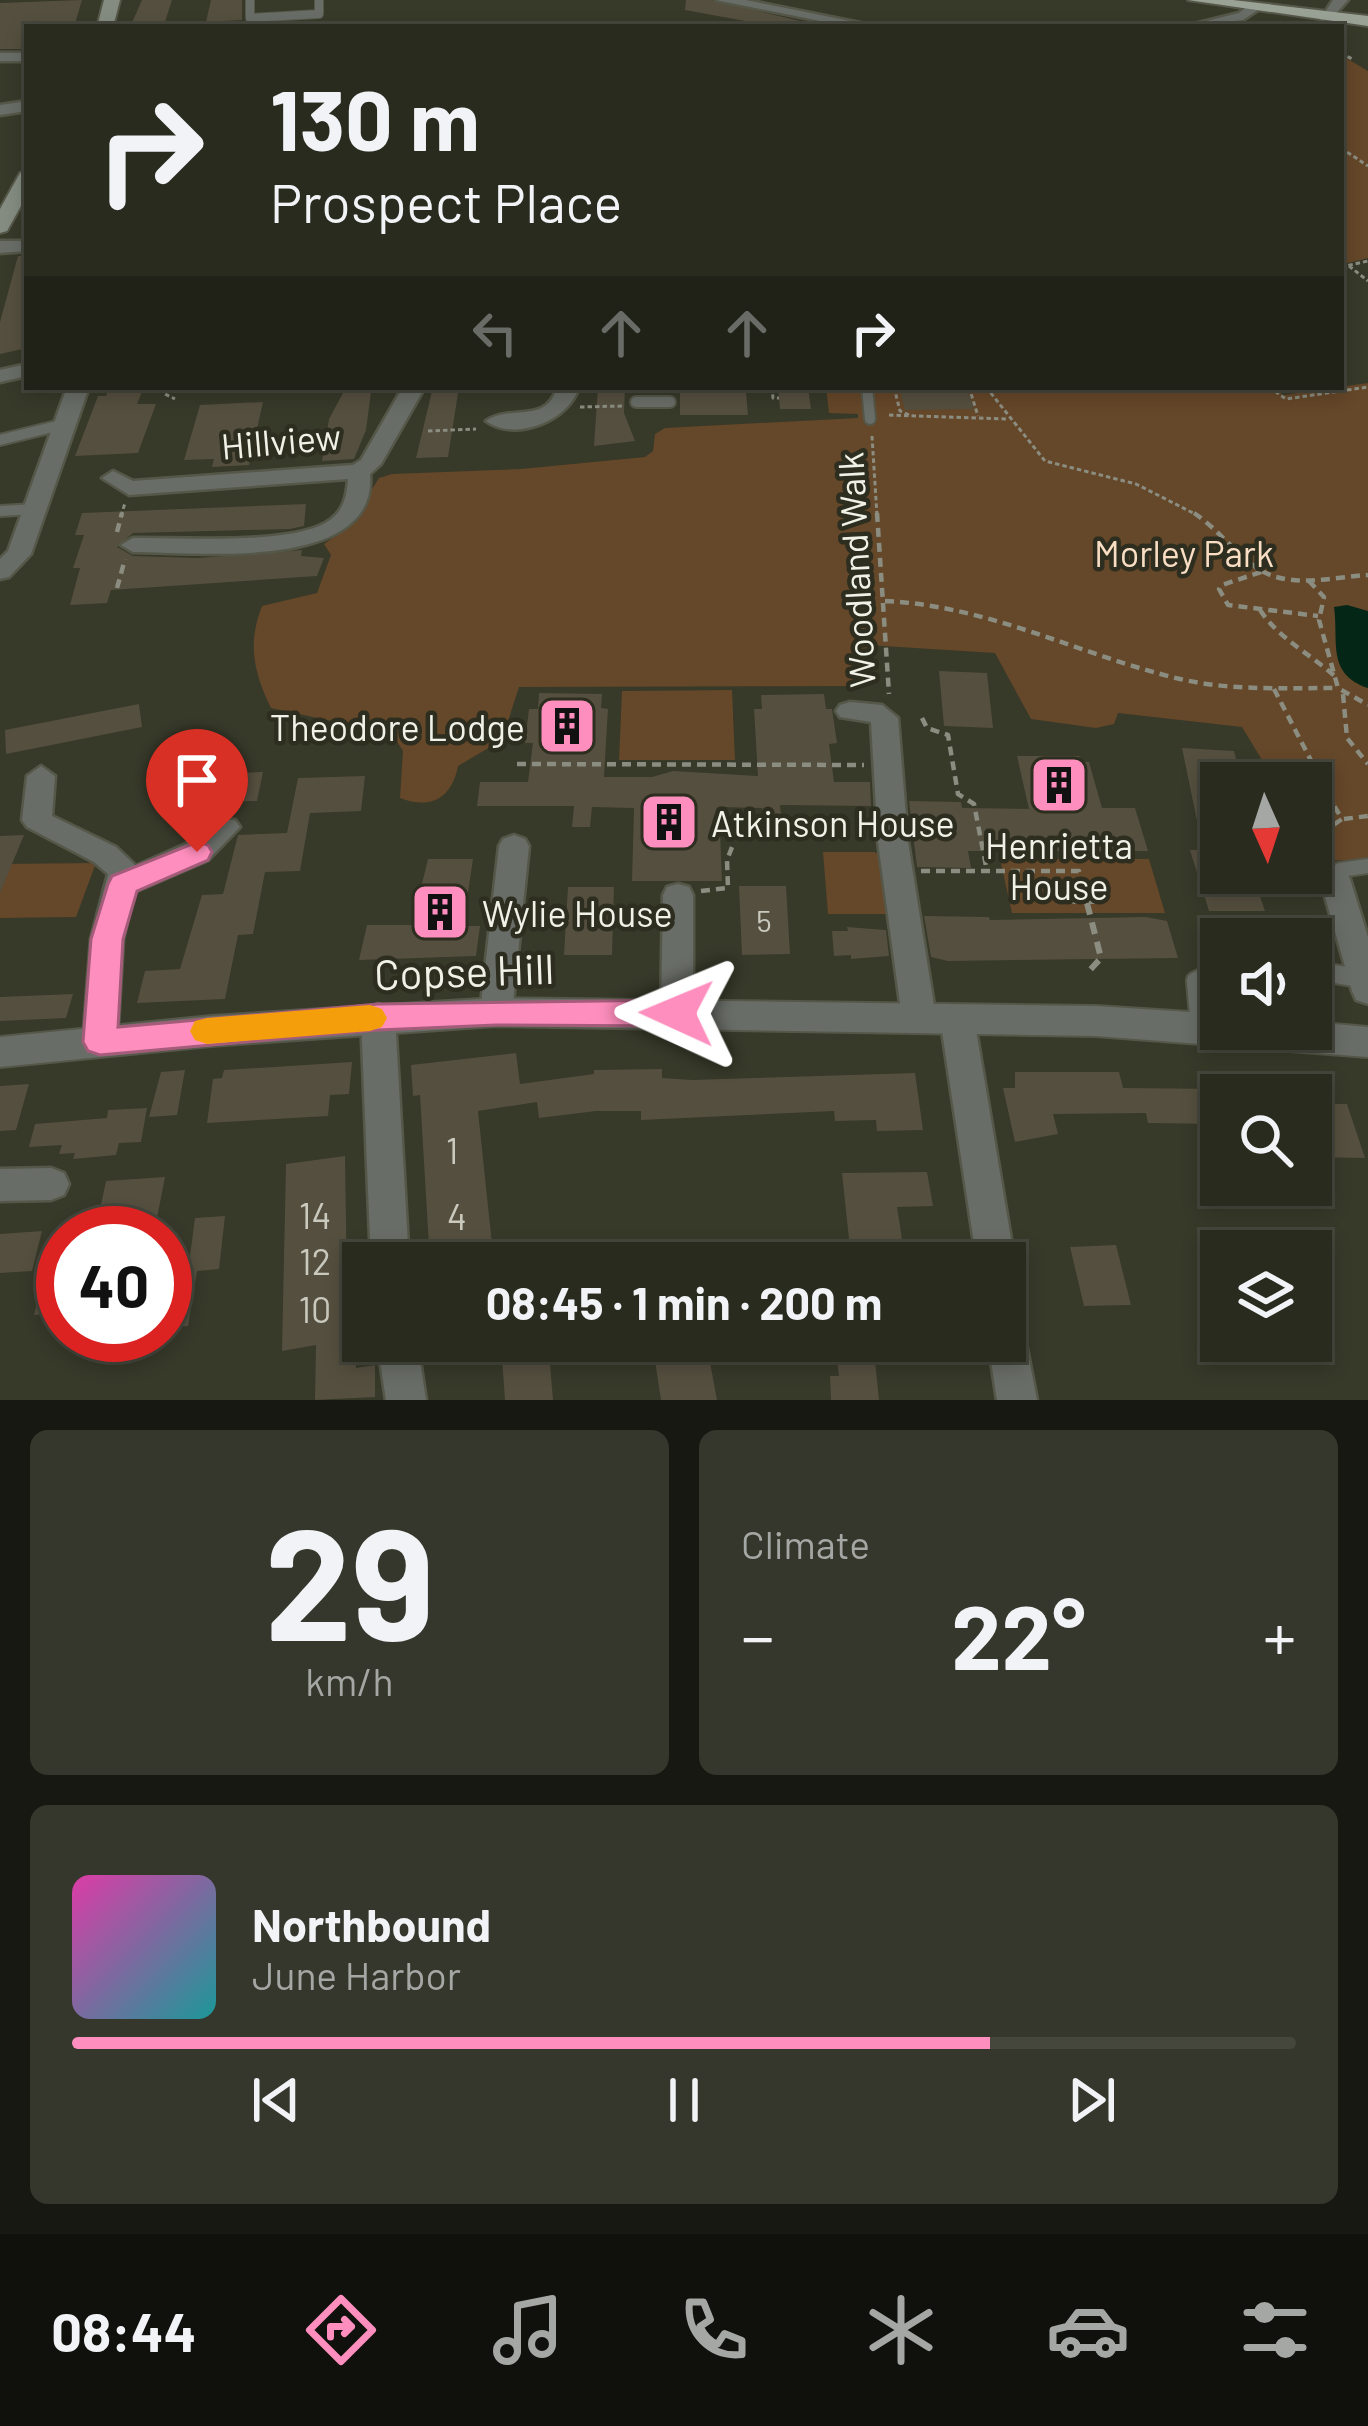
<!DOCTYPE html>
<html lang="en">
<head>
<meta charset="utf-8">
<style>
  :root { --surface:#292b1f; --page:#35372c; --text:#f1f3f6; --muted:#a5a7a4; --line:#45473d; --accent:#fe8ebd }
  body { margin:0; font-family:Barlow,sans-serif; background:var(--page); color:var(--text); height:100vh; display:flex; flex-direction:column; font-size:45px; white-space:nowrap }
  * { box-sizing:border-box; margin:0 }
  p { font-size:39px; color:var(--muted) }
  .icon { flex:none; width:66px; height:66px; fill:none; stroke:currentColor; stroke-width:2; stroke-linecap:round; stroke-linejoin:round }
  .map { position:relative; height:1400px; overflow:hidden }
  .side { display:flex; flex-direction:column; gap:30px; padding:30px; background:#171811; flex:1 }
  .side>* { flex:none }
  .banner { position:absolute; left:24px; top:24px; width:1320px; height:366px; border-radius:0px; box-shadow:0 6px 18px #0003,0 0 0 3px var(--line); background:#292b1f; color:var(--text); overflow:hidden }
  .needle { width:78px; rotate:177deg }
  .buttons { position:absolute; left:1200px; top:762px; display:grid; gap:24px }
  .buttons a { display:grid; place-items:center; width:132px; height:132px; border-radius:0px; background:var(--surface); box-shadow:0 6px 18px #0003,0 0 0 3px var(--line); font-size:60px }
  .speed { position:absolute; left:36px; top:1206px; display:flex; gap:24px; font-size:60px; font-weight:700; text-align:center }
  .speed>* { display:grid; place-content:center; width:156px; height:156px; border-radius:50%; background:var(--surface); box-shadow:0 6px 18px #0003,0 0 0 3px var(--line); line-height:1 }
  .speed .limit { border:18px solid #d22; background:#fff; color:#111 }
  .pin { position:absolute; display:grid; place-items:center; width:102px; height:102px; color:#fff; margin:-123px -51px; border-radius:50% 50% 50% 0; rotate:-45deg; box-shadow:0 0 12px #0007 }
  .pin .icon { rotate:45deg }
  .me { position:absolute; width:132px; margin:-66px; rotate:271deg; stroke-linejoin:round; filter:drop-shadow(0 0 9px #0008) }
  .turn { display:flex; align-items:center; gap:42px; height:252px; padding:0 48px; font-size:54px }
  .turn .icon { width:156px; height:156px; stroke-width:2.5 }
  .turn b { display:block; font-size:84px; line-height:102px }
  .lanes { display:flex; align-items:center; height:114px; padding:0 48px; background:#0003; justify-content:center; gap:60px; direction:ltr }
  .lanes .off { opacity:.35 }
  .big { font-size:90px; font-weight:700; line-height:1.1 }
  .side .tile { flex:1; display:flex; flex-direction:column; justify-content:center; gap:18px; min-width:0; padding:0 42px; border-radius:18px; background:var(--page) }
  .side .dial { align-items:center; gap:0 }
  .dial b { font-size:156px; line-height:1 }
  .song { display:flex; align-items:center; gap:36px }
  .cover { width:144px; height:144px; border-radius:18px; background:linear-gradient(135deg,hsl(320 70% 55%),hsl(180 70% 35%)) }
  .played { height:12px; border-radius:6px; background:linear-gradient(90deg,var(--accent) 75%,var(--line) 75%) }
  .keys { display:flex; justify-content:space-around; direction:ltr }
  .heat { display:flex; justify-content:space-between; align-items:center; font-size:66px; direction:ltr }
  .side .tiles { flex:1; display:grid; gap:30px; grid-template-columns:1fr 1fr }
  .tile:last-child { grid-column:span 2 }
  .trip { position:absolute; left:342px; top:1242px; width:684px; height:120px; border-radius:0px; background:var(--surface); box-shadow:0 6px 18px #0003,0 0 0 3px var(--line); font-weight:700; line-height:120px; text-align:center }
  .tabs { display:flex; height:192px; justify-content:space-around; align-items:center; background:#10110c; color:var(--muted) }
  .tabs .icon { width:84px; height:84px }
  .tabs .on { color:var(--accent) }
  .tabs b { font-size:54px; color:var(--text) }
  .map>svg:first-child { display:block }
</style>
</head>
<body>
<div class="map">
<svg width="1368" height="1400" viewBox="0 0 1368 1400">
  <rect width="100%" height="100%" fill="#373929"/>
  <!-- green -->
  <path fill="#654729" d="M1341 55 1368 71V258L1348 263 1341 257Z
    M1368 383V859L1324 861 1311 840V783H1276L1242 727 1118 713 1114 724 1096 728 1031 719 995 653 867 645 868 686 519 687 502 740 458 766C452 798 431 810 400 798L403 751 392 734 271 708C254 673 247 644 262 606L317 593 331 555 324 544 348 527 379 478 392 474 521 469 645 457 653 451 655 434 665 428 858 418V414L829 413 826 387H1274L1283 395Z
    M732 690 735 760H619L622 691Z
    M823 852H874L884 857 893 914H828Z
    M1000 859H1149L1165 913H1012Z
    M96 863 76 917 0 918V864Z"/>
  <!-- water -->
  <path fill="#032616" d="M1347 605 1368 611V688C1326 674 1339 641 1334 607Z"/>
  <!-- building -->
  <path fill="#554f3f" d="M82 0 74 27H27V49H0V3Z
    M142 0H172L164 25 130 27Z
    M211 0H242V20L206 22Z
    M686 0H712L817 25 777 27 685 10Z
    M18 256H27V348L0 354V322Z
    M110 387H144L137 404H156L138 453 75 456 98 396H106Z
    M433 387H459L448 457 416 458Z
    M598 387H625L624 413 635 441 594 446Z
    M680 387 746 392 748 415H680Z
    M778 387H808L811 409H780Z
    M899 387H967L974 409 905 410Z
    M371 392 366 430 354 459 322 461 329 419 343 393Z
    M263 402 249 465 212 467 214 459 184 460 200 405Z
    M306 504 304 526 290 529 133 533 117 547 133 556 198 558 302 550 301 556 324 558 317 576 111 590 107 603 70 605 80 568H73L84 535H75L82 513Z
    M939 671 987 673 993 728 944 726Z
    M539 693 602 694 601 708 608 709 604 777H652L673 771 758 776 754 709H762L761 695 824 694 826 709H832L837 743 829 744 834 782H870L871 806 780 805 782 827H764L762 808 719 807 722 881H632L634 808 592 807 590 827H572L574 806H477L480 782H528L533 743H525L529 709H538Z
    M139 704 142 727 6 754 5 730Z
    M1182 748 1234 751 1242 783H1221V873H1252L1265 911H1209L1190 850H1203Z
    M1017 756H1079L1081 762H1089L1102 808H1135L1148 851H1088L1089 856H1061L1060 851H968L971 868 917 867 909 801 961 802 962 808 1029 809Z
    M263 772 257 801 180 803 187 775Z
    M365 776 361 811 310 813 300 871 265 872 253 934 238 935 225 999 137 1003 145 971 180 969 202 895 223 894 238 835 287 833 298 778Z
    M24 835 0 893V836Z
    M428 859H473L463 926H480L476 956 359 960 367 925H412Z
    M739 886H786L790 954 742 955Z
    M568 887H614L612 955H564Z
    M924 916 989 917 990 920 1146 917 1167 921 1178 958 948 961 931 957Z
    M847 927 886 930 889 956 851 959V955L834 956 832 931H848Z
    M73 994 66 1018 0 1021V997Z
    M516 1053 520 1084 594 1074V1070L662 1069V1078L693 1080 915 1073 923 1130 877 1131 876 1120 835 1121 834 1111 641 1120V1111H596L539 1118 537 1102 478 1111 494 1263H430L420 1095 413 1096 411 1065Z
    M352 1062 349 1094 330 1095 328 1116 207 1123 213 1079 222 1078 224 1070Z
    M185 1070 177 1115 149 1117 161 1072Z
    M1015 1072H1119L1123 1088 1221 1089V1124L1148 1123 1146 1113 1053 1114 1058 1134 1015 1142 1003 1088H1015Z
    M29 1084 16 1130 0 1131V1086Z
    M1319 1104H1347L1365 1158 1311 1157V1109H1320Z
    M147 1108 141 1142 119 1143 116 1155 73 1159 75 1153 59 1154 62 1145 29 1147 35 1124 107 1118 108 1110Z
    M345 1156 348 1356 356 1355V1368L375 1365V1397L315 1400 316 1345 282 1351 286 1164Z
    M927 1172 933 1206 897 1207 902 1239H849L842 1173Z
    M165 1177 155 1228 109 1231 115 1204 101 1205 106 1181Z
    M225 1216 219 1269 197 1271 188 1326 165 1327V1272L188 1271 195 1218Z
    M42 1231 32 1271 0 1273V1234Z
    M1116 1245 1131 1305 1084 1306 1070 1247Z
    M63 1268V1313L34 1315 45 1270Z
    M652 1341H706L717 1400H661Z
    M835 1341H873L879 1400H831L830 1376H839Z
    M549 1352 553 1400H505L502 1358Z"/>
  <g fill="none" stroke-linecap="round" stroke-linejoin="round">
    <!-- service-far3 casing -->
    <g stroke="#555748" stroke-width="10">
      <path id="service-far3" d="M250 0V18L319 14V0"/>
    </g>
    <!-- service-far2 casing -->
    <g stroke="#555748" stroke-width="14">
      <path id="service-far2" d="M867 387 870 419
        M636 402H670
        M0 440 65 424
        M0 511 35 509"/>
    </g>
    <!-- service-far1 casing -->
    <g stroke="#555748" stroke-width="18">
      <path id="service-far1" d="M1307 873 1335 879 1340 870 1368 866"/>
    </g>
    <!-- service casing -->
    <g stroke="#555748" stroke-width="22">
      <path id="service" d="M1311 970 1364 979
        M1200 1027 1196 981 1221 969"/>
    </g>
    <!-- minor casing -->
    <g stroke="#555748" stroke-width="5">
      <path id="minor" d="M716 0H746L880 27H850Z
        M1333 0H1348L1330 20H1320Z
        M1249 5 1261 8 1243 20 1182 27 1239 13Z
        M0 53H27V61H0Z
        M27 101V111L0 115V105Z
        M0 241H27V251L0 253Z
        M27 364V376L0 382V370Z
        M67 387H89L31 554 9 577 0 579V559L8 551Z
        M403 387H425L381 464 370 474C378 573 196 552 133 552L121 545 133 538C178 537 295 546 330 520 344 510 347 495 348 479L129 495 102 478 113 471 133 481 353 465 361 460Z
        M557 387H579C569 421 515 442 486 421 510 404 547 425 557 387Z
        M850 702 882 705 898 718 908 842 936 1018 931 1027 919 1031 907 1027 902 1018 878 842 871 722 840 717 836 711 840 705Z
        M41 766 55 776 52 816 116 847 136 866 186 844 215 820H235L240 827 208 860 134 892 123 939 117 1042 112 1051 100 1055 88 1051 83 1042 91 939 108 874 94 862 27 827 22 820 27 776Z
        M514 835 525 839 529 846 512 1012 508 1021 496 1025 484 1021 480 1012 499 846 503 839Z
        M1335 868 1346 871 1350 879 1368 937V1004L1356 1000 1352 991 1320 879 1324 871Z
        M678 884 689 887 693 895V1013L689 1022 677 1026 665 1022 661 1013 663 895 667 887Z
        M378 1004 390 1008 395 1017 409 1263H371L361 1017 366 1008Z
        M957 1005 969 1009 974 1018 1015 1263 1005 1277V1263H977L940 1018 945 1009Z
        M51 1168 64 1173 69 1184 64 1195 51 1200 0 1201V1169Z
        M1005 1303 1019 1308 1037 1400H997L988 1341H1005Z
        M377 1341H417L426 1400H386Z"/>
    </g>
    <!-- tertiary casing -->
    <g stroke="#555748" stroke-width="4">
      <path id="tertiary" d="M496 998 1096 1006 1221 1014V1029H1311V1022L1368 1027V1057L1096 1036 496 1026 211 1046 0 1067V1037L211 1016Z"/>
    </g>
    <!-- secondary casing -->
    <g stroke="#555748" stroke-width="4">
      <path id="secondary" d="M104 0H120L113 27H97Z
        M27 171V195L7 231 0 233V209L20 173Z"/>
    </g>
    <!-- primary casing -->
    <g stroke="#555748" stroke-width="4">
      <path id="primary" d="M1188 0H1233L1368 16V26Z"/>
    </g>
    <!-- path-far2 -->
    <path stroke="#8b8d80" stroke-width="3" stroke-dasharray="4.5 3" stroke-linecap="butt" d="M1341 53 1354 60
      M1341 148 1368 166
      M1349 266 1368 281
      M1341 267 1368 261
      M167 387 165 394 175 399
      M720 387H746
      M772 387 773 398H779
      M894 387 900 411 909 415
      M969 387 978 416
      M986 387 1045 461 1136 484 1199 516
      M1269 387 1286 399 1368 387
      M580 407 623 406
      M889 415 1009 419
      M428 431 476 429
      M872 436 877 516
      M121 516 125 503"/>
    <!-- path-far1 -->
    <path stroke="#8b8d80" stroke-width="4.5" stroke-dasharray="9 6" stroke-linecap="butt" d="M877 513 889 694
      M1194 513C1216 528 1232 549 1253 565 1285 591 1331 577 1368 575
      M117 532 122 513
      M1261 572 1222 585 1219 589 1228 605 1318 616
      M1309 581 1324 597 1319 620 1338 688 1368 705
      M117 588 125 559
      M885 601C991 606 1079 655 1180 679 1232 691 1286 688 1338 688
      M1260 610C1280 640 1311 654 1338 679
      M1274 689 1333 803 1319 824 1330 856
      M1343 694 1347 738 1368 764
      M922 718 927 728 948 735 958 794 974 804 987 871
      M517 764 864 765
      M1344 819 1368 816
      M1322 833 1342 819 1333 804
      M921 871H1079L1082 884
      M701 891 728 888 727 860 734 842
      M1074 899 1070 884H1095L1099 899"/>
    <!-- path -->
    <path stroke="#8b8d80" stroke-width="6" stroke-dasharray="12 8" stroke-linecap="butt" d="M1073 896 1074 901H1099L1098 896
      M1087 903 1101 958 1090 970"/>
    <!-- service-far3 -->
    <use href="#service-far3" stroke="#696d67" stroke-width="8"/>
    <!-- service-far2 -->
    <use href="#service-far2" stroke="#696d67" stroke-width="10"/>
    <!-- service-far1 -->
    <use href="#service-far1" stroke="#696d67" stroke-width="14"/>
    <!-- service -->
    <use href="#service" stroke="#696d67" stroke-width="18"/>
    <!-- minor -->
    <use href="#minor" fill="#696d67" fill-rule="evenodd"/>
    <!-- tertiary -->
    <use href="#tertiary" fill="#696d67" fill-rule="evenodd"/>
    <!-- secondary -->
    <use href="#secondary" fill="#848b81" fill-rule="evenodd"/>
    <!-- primary -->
    <use href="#primary" fill="#99a295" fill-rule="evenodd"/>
  </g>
  <!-- route -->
  <path fill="#fe8ebd" stroke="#a55c7b" stroke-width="3" d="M197 842 208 845 212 852 208 860 137 891 123 939 118 1027 378 1004 677 1000 689 1004 694 1013 689 1022 677 1026 496 1025 378 1030 100 1055 88 1051 83 1042 91 939 108 884 112 876Z"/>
  <!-- slow -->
  <path fill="#f59e0b" d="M370 1005 382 1009 387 1018 382 1027 370 1031 207 1044 195 1040 190 1031 195 1021 207 1018Z"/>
  <!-- icons -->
  <defs>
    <g id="building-square" transform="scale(3)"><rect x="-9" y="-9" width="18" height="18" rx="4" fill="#fe8ebd" stroke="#2d2e1f"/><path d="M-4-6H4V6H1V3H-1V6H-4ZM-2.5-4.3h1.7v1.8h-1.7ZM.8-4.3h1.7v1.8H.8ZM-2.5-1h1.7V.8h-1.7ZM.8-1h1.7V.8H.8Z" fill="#111"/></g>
  </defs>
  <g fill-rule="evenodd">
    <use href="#building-square" x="567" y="726"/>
    <use href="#building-square" x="1059" y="785"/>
    <use href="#building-square" x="669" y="822"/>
    <use href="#building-square" x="440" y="912"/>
  </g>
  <g text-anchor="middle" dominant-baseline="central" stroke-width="9" stroke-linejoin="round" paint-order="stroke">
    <!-- number labels -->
    <g font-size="30" fill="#c9c9be">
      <text x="764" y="920">5</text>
    </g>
    <!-- street labels -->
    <g font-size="36" fill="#f0f2e8" stroke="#2d2e1f">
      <text transform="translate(281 440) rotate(-5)">Hillview</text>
      <text transform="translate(855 570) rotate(-93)">Woodland Walk</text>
    </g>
    <!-- park labels -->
    <g font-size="36" fill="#f9dec4" stroke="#2d2e1f">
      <text x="1184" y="552">Morley Park</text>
    </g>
    <!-- poi labels -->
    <g font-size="36" fill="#f0f2e8" stroke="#2d2e1f" text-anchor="start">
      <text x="525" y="726" text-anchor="end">Theodore Lodge</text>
      <text x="711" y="822">Atkinson House</text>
      <text x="1059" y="844" text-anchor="middle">Henrietta<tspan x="1059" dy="41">House</tspan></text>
      <text x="482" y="912">Wylie House</text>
    </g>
    <!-- near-number labels -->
    <g font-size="36" fill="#c9c9be">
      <text x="452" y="1149">1</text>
      <text x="315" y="1214">14</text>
      <text x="457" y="1215">4</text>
      <text x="315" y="1260">12</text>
      <text x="315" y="1308">10</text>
    </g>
    <!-- near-street labels -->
    <g font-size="42" fill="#f0f2e8" stroke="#2d2e1f">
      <text transform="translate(464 970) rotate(-2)">Copse Hill</text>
    </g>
  </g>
</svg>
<div class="buttons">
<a><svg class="needle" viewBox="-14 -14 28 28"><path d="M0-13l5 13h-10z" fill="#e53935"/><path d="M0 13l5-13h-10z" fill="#a5a7a4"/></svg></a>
<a><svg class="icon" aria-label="sound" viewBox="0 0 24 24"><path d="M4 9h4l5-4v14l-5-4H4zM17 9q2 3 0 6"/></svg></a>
<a><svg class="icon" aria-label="search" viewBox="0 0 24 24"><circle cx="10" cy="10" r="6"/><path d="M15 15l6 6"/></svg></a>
<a><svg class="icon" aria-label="layers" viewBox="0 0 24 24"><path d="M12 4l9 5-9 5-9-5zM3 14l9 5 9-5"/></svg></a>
</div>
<div class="speed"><div class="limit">40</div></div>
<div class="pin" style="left:197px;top:852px;background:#d93025"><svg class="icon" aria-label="arrive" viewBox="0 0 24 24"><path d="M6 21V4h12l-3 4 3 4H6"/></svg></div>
<svg class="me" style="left:677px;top:1013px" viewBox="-20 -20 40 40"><path d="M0-17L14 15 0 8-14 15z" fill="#fe8ebd" stroke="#fff" stroke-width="4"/></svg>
<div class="trip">08:45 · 1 min · 200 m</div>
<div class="banner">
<div class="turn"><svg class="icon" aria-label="right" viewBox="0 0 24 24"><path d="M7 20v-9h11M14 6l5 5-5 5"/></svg><div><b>130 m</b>Prospect Place</div></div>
<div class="lanes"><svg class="icon off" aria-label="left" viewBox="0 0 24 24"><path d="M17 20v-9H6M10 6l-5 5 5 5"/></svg><svg class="icon off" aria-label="ahead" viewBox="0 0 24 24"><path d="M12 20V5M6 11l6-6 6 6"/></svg><svg class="icon off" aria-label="ahead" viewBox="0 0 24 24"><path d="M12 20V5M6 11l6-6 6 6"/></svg><svg class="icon" aria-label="right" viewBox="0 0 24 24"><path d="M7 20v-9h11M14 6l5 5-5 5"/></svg></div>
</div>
</div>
<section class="side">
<div class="tiles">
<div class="tile dial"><b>29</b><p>km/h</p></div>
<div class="tile"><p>Climate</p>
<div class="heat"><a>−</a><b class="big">22°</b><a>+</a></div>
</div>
<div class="tile">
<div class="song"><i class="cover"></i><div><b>Northbound</b><p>June Harbor</p></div></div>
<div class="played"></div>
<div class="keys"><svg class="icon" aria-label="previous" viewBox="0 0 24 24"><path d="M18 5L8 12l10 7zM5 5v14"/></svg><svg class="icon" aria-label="pause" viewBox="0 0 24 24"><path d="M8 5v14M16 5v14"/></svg><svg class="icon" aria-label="next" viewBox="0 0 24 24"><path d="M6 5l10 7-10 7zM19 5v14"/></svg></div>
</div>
</div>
</section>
<nav class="tabs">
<b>08:44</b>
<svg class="icon on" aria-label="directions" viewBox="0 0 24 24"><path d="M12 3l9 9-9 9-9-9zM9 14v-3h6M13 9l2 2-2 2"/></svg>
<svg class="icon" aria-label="music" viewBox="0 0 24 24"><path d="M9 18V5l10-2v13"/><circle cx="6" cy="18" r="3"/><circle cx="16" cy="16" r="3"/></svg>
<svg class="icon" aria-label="phone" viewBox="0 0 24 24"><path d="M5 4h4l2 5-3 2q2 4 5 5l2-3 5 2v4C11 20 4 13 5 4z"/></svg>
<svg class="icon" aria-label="climate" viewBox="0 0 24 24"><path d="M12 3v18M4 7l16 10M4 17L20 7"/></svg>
<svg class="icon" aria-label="car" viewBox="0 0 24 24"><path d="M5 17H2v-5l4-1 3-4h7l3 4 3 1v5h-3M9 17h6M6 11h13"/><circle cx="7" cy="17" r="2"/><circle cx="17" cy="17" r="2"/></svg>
<svg class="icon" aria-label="filters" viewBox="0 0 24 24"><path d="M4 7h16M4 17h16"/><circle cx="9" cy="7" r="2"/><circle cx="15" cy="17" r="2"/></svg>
</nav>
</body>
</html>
